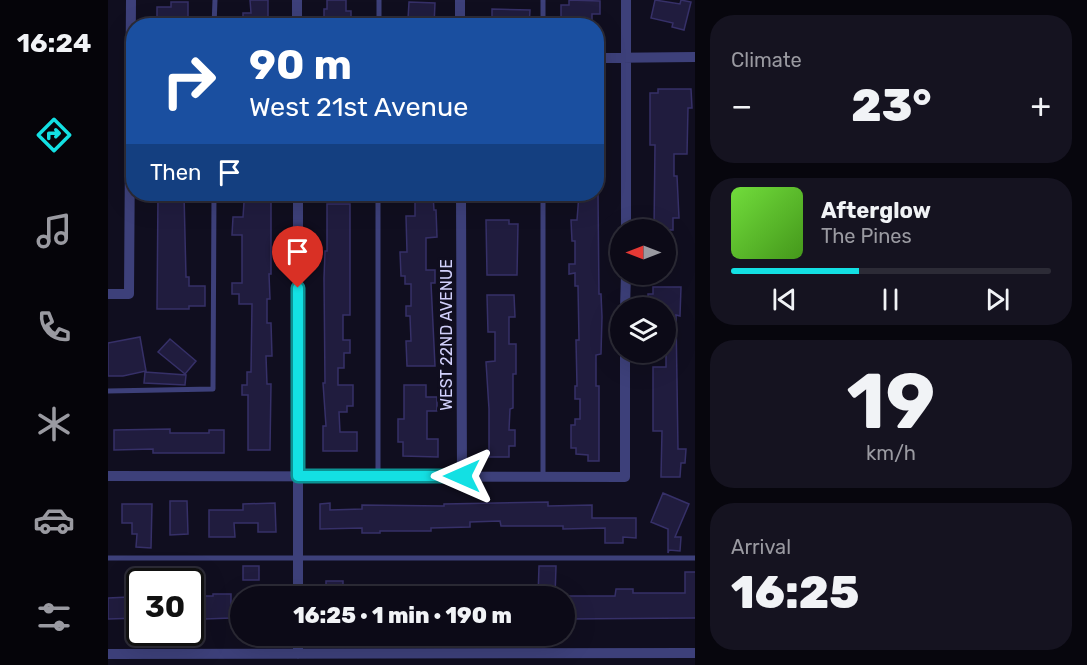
<!DOCTYPE html>
<html lang="en">
<head>
<meta charset="utf-8">
<style>
  :root { --surface:#0c0a17; --page:#151320; --text:#f1f3f6; --muted:#9a9aa1; --line:#2c2b36; --accent:#13e0e3 }
  body { margin:0; font-family:Rubik,sans-serif; background:var(--page); color:var(--text); height:100vh; display:flex; flex-direction:column; font-size:22px; white-space:nowrap }
  * { box-sizing:border-box; margin:0 }
  p { font-size:20px; color:var(--muted) }
  .icon { flex:none; width:33px; height:33px; fill:none; stroke:currentColor; stroke-width:2; stroke-linecap:round; stroke-linejoin:round }
  .map { position:relative; flex:1; overflow:hidden }
  .panel { display:flex; flex-direction:column; gap:15px; padding:15px; background:#07060d; width:392px }
  .panel>* { flex:none }
  .hud { position:absolute; left:18px; top:18px; width:478px; height:183px; border-radius:24px; box-shadow:0 6px 24px #0002,0 0 0 2px var(--line); background:#1a4fa0; color:#fff; overflow:hidden }
  .needle { width:39px; rotate:270deg }
  .controls { position:absolute; left:502px; top:219px; display:grid; gap:12px }
  .controls a { display:grid; place-items:center; width:66px; height:66px; border-radius:50%; background:var(--surface); box-shadow:0 6px 24px #0002,0 0 0 2px var(--line); font-size:30px }
  .speed { position:absolute; left:18px; top:568px; display:flex; gap:12px; font-size:30px; font-weight:700; text-align:center }
  .speed>* { display:grid; place-content:center; width:78px; height:78px; border-radius:50%; background:var(--surface); box-shadow:0 6px 24px #0002,0 0 0 2px var(--line); line-height:1 }
  .speed .limit { border:3px solid #111; border-radius:9px; background:#fff; color:#111 }
  .pin { position:absolute; display:grid; place-items:center; width:51px; height:51px; color:#fff; margin:-62px -26px; border-radius:50% 50% 50% 0; rotate:-45deg; box-shadow:0 0 6px #0007 }
  .pin .icon { rotate:45deg }
  .me { position:absolute; width:66px; margin:-33px; rotate:270deg; stroke-linejoin:round; filter:drop-shadow(0 0 4px #0008) }
  .turn { display:flex; align-items:center; gap:21px; height:126px; padding:0 24px; font-size:27px }
  .turn .icon { width:78px; height:78px; stroke-width:2.5 }
  .turn b { display:block; font-size:42px; line-height:51px }
  .then { display:flex; align-items:center; height:57px; padding:0 24px; background:#0003; gap:12px; font-size:22px }
  .big { font-size:45px; font-weight:800; line-height:1.1 }
  .panel .widget { flex:1; display:flex; flex-direction:column; justify-content:center; gap:9px; min-width:0; padding:0 21px; border-radius:24px; background:var(--page) }
  .panel .dial { align-items:center; gap:0 }
  .dial b { font-size:78px; line-height:1 }
  .song { display:flex; align-items:center; gap:18px }
  .cover { width:72px; height:72px; border-radius:9px; background:linear-gradient(135deg,hsl(100 70% 55%),hsl(100 70% 35%)) }
  .played { height:6px; border-radius:3px; background:linear-gradient(90deg,var(--accent) 40%,var(--line) 40%) }
  .keys { display:flex; justify-content:space-around; direction:ltr }
  .heat { display:flex; justify-content:space-between; align-items:center; font-size:33px; direction:ltr }
  .trip { position:absolute; left:122px; top:586px; width:345px; height:60px; border-radius:30px; background:var(--surface); box-shadow:0 6px 24px #0002,0 0 0 2px var(--line); font-weight:800; line-height:60px; text-align:center }
  main { display:flex; flex:1; min-height:0 }
  .menu { display:flex; flex-direction:column; width:108px; justify-content:space-around; align-items:center; background:#050409; color:var(--muted) }
  .menu .icon { width:42px; height:42px }
  .menu .current { color:var(--accent) }
  .menu b { font-size:27px; color:var(--text) }
  .map>svg:first-child { display:block }
</style>
</head>
<body>
<main>
<nav class="menu">
<b>16:24</b>
<svg class="icon current" aria-label="directions" viewBox="0 0 24 24"><path d="M12 3l9 9-9 9-9-9zM9 14v-3h6M13 9l2 2-2 2"/></svg>
<svg class="icon" aria-label="music" viewBox="0 0 24 24"><path d="M9 18V5l10-2v13"/><circle cx="6" cy="18" r="3"/><circle cx="16" cy="16" r="3"/></svg>
<svg class="icon" aria-label="phone" viewBox="0 0 24 24"><path d="M5 4h4l2 5-3 2q2 4 5 5l2-3 5 2v4C11 20 4 13 5 4z"/></svg>
<svg class="icon" aria-label="climate" viewBox="0 0 24 24"><path d="M12 3v18M4 7l16 10M4 17L20 7"/></svg>
<svg class="icon" aria-label="car" viewBox="0 0 24 24"><path d="M5 17H2v-5l4-1 3-4h7l3 4 3 1v5h-3M9 17h6M6 11h13"/><circle cx="7" cy="17" r="2"/><circle cx="17" cy="17" r="2"/></svg>
<svg class="icon" aria-label="filters" viewBox="0 0 24 24"><path d="M4 7h16M4 17h16"/><circle cx="9" cy="7" r="2"/><circle cx="15" cy="17" r="2"/></svg>
</nav>
<div class="map">
<svg width="588" height="665" viewBox="0 0 588 665">
  <rect width="100%" height="100%" fill="#100e1f"/>
  <!-- building -->
  <path fill="#201c3e" stroke="#363068" stroke-width="1.5" d="M142 0H160V26H140V23H135V13H143Z
    M219 0H238V11H243V26H216V9H219Z
    M461 0 492 1V14H484V26H453V5H461Z
    M547 0 572 4 573 0 583 2 576 30 564 27 565 23 543 18Z
    M63 2H80V26L49 25V7H63Z
    M301 2 327 3 326 26H304V19H300Z
    M384 9 422 10 421 26H384Z
    M550 89H583L584 108H580L579 154H566V176H569L571 218H565V230H546L547 145H542V93H550Z
    M50 194H76L78 277H81V286H97V306H81V309H49Z
    M142 194H163V274H161L162 299H159V323H163L164 356H158L159 384H163L162 450H140V395H134V385H139V372H143L144 304H131V294H124V283H134V235H124L125 217H135L136 202H142Z
    M307 194H325L326 210H328L329 237 318 238V270H327V283H323L327 366H299L298 341H303L302 316H298V306H303V284H297V276H293L292 252H299L298 216H307Z
    M471 194H490L491 294H493L494 317 493 354 488 355V386H491V461H480V455L468 454V448H463V425H467V419H472V399H467V386H469L468 340H471L470 286H467V273L461 274V264H467V241H464L463 220H469Z
    M219 204H242V315H235V340H242V353H236V368H230V385H245V406H239V412H231L232 432H249V451H215V426H218L215 383H217L216 278 217 251H219Z
    M378 220H401V224H410L409 275H379Z
    M545 287H573L572 316 568 315 570 449H578L577 463H573L572 477H553L554 431H545V367H558V308H548V303H540V294H545Z
    M379 295H406L407 317H401V344H408V374H405V408L402 409 401 430H407V446H401V457H381V409L378 362 387 361V332H380Z
    M32 337 38 371 15 376H0V343Z
    M62 339 88 361 77 374 50 352Z
    M37 372 78 375 77 385 36 383Z
    M296 385H318V397H329V411H319V439H330V457L295 456V442H290V419H296Z
    M62 429V433H101V430H116V453H45V449L6 450V430Z
    M555 493 581 504 567 537H573L572 551 561 550 560 553V529L543 522Z
    M62 501H79L80 534 62 535Z
    M440 502V506L484 505V518H528V538L515 537V543H497V528L455 529V526H393L392 521 362 522V527L323 528V531H272V533H254V528L212 529V504L222 503V510L254 509V505L336 506V504Z
    M167 503 168 532H150V523H126L127 537H101V510H135V504Z
    M14 504H44L43 548 28 547 29 534H24V523H14Z
    M135 566H151V580H135Z
    M431 566H448L447 597H430Z
    M577 572H588V618L460 619V596H507L508 589H525V593H577Z
    M218 581H235V597H218Z
    M31 592 32 618 0 619V598L21 597V593Z
    M105 594H123V618L97 619V615H82V596H105Z"/>
  <g fill="none" stroke-linecap="round" stroke-linejoin="round">
    <!-- lane -->
    <path stroke="#3d407a" stroke-width="5" d="M271 0V26
      M435 0V26
      M106 26 107 0
      M435 194V476
      M0 391 105 389 106 194
      M270 476V194
      M0 558H588"/>
    <!-- street -->
    <path stroke="#3d407a" stroke-width="10" d="M189 0V26
      M352 0V26
      M489 58 588 57
      M190 194V597
      M353 194 354 476
      M518 230V0
      M0 294H21L23 0
      M517 308 518 274
      M0 476 517 477V352
      M190 636V654
      M0 654 588 653"/>
  </g>
  <g fill="none" stroke-linecap="round" stroke-linejoin="round">
    <!-- route casing -->
    <g stroke="#0c9294" stroke-width="15">
      <path id="route" d="M190 288V476H354"/>
    </g>
    <!-- route -->
    <use href="#route" stroke="#13e0e3" stroke-width="10"/>
  </g>
  <g text-anchor="middle" dominant-baseline="central" stroke-width="6" stroke-linejoin="round" paint-order="stroke">
    <!-- street labels -->
    <g font-size="16" fill="#d1d0fb" stroke="#100e1f">
      <text transform="translate(338 335) rotate(-90)">WEST 22ND AVENUE</text>
    </g>
  </g>
</svg>
<div class="controls">
<a><svg class="needle" viewBox="-14 -14 28 28"><path d="M0-13l5 13h-10z" fill="#e53935"/><path d="M0 13l5-13h-10z" fill="#9a9aa1"/></svg></a>
<a><svg class="icon" aria-label="layers" viewBox="0 0 24 24"><path d="M12 4l9 5-9 5-9-5zM3 14l9 5 9-5"/></svg></a>
</div>
<div class="speed"><div class="limit">30</div></div>
<div class="pin" style="left:190px;top:288px;background:#d93025"><svg class="icon" aria-label="arrive" viewBox="0 0 24 24"><path d="M6 21V4h12l-3 4 3 4H6"/></svg></div>
<svg class="me" style="left:354px;top:476px" viewBox="-20 -20 40 40"><path d="M0-17L14 15 0 8-14 15z" fill="#13e0e3" stroke="#fff" stroke-width="4"/></svg>
<div class="trip">16:25 · 1 min · 190 m</div>
<div class="hud">
<div class="turn"><svg class="icon" aria-label="right" viewBox="0 0 24 24"><path d="M7 20v-9h11M14 6l5 5-5 5"/></svg><div><b>90 m</b>West 21st Avenue</div></div>
<div class="then">Then<svg class="icon" aria-label="arrive" viewBox="0 0 24 24"><path d="M6 21V4h12l-3 4 3 4H6"/></svg></div>
</div>
</div>
<section class="panel">
<div class="widget"><p>Climate</p>
<div class="heat"><a>−</a><b class="big">23°</b><a>+</a></div>
</div>
<div class="widget">
<div class="song"><i class="cover"></i><div><b>Afterglow</b><p>The Pines</p></div></div>
<div class="played"></div>
<div class="keys"><svg class="icon" aria-label="previous" viewBox="0 0 24 24"><path d="M18 5L8 12l10 7zM5 5v14"/></svg><svg class="icon" aria-label="pause" viewBox="0 0 24 24"><path d="M8 5v14M16 5v14"/></svg><svg class="icon" aria-label="next" viewBox="0 0 24 24"><path d="M6 5l10 7-10 7zM19 5v14"/></svg></div>
</div>
<div class="widget dial"><b>19</b><p>km/h</p></div>
<div class="widget"><p>Arrival</p><b class="big">16:25</b></div>
</section>
</main>
</body>
</html>
